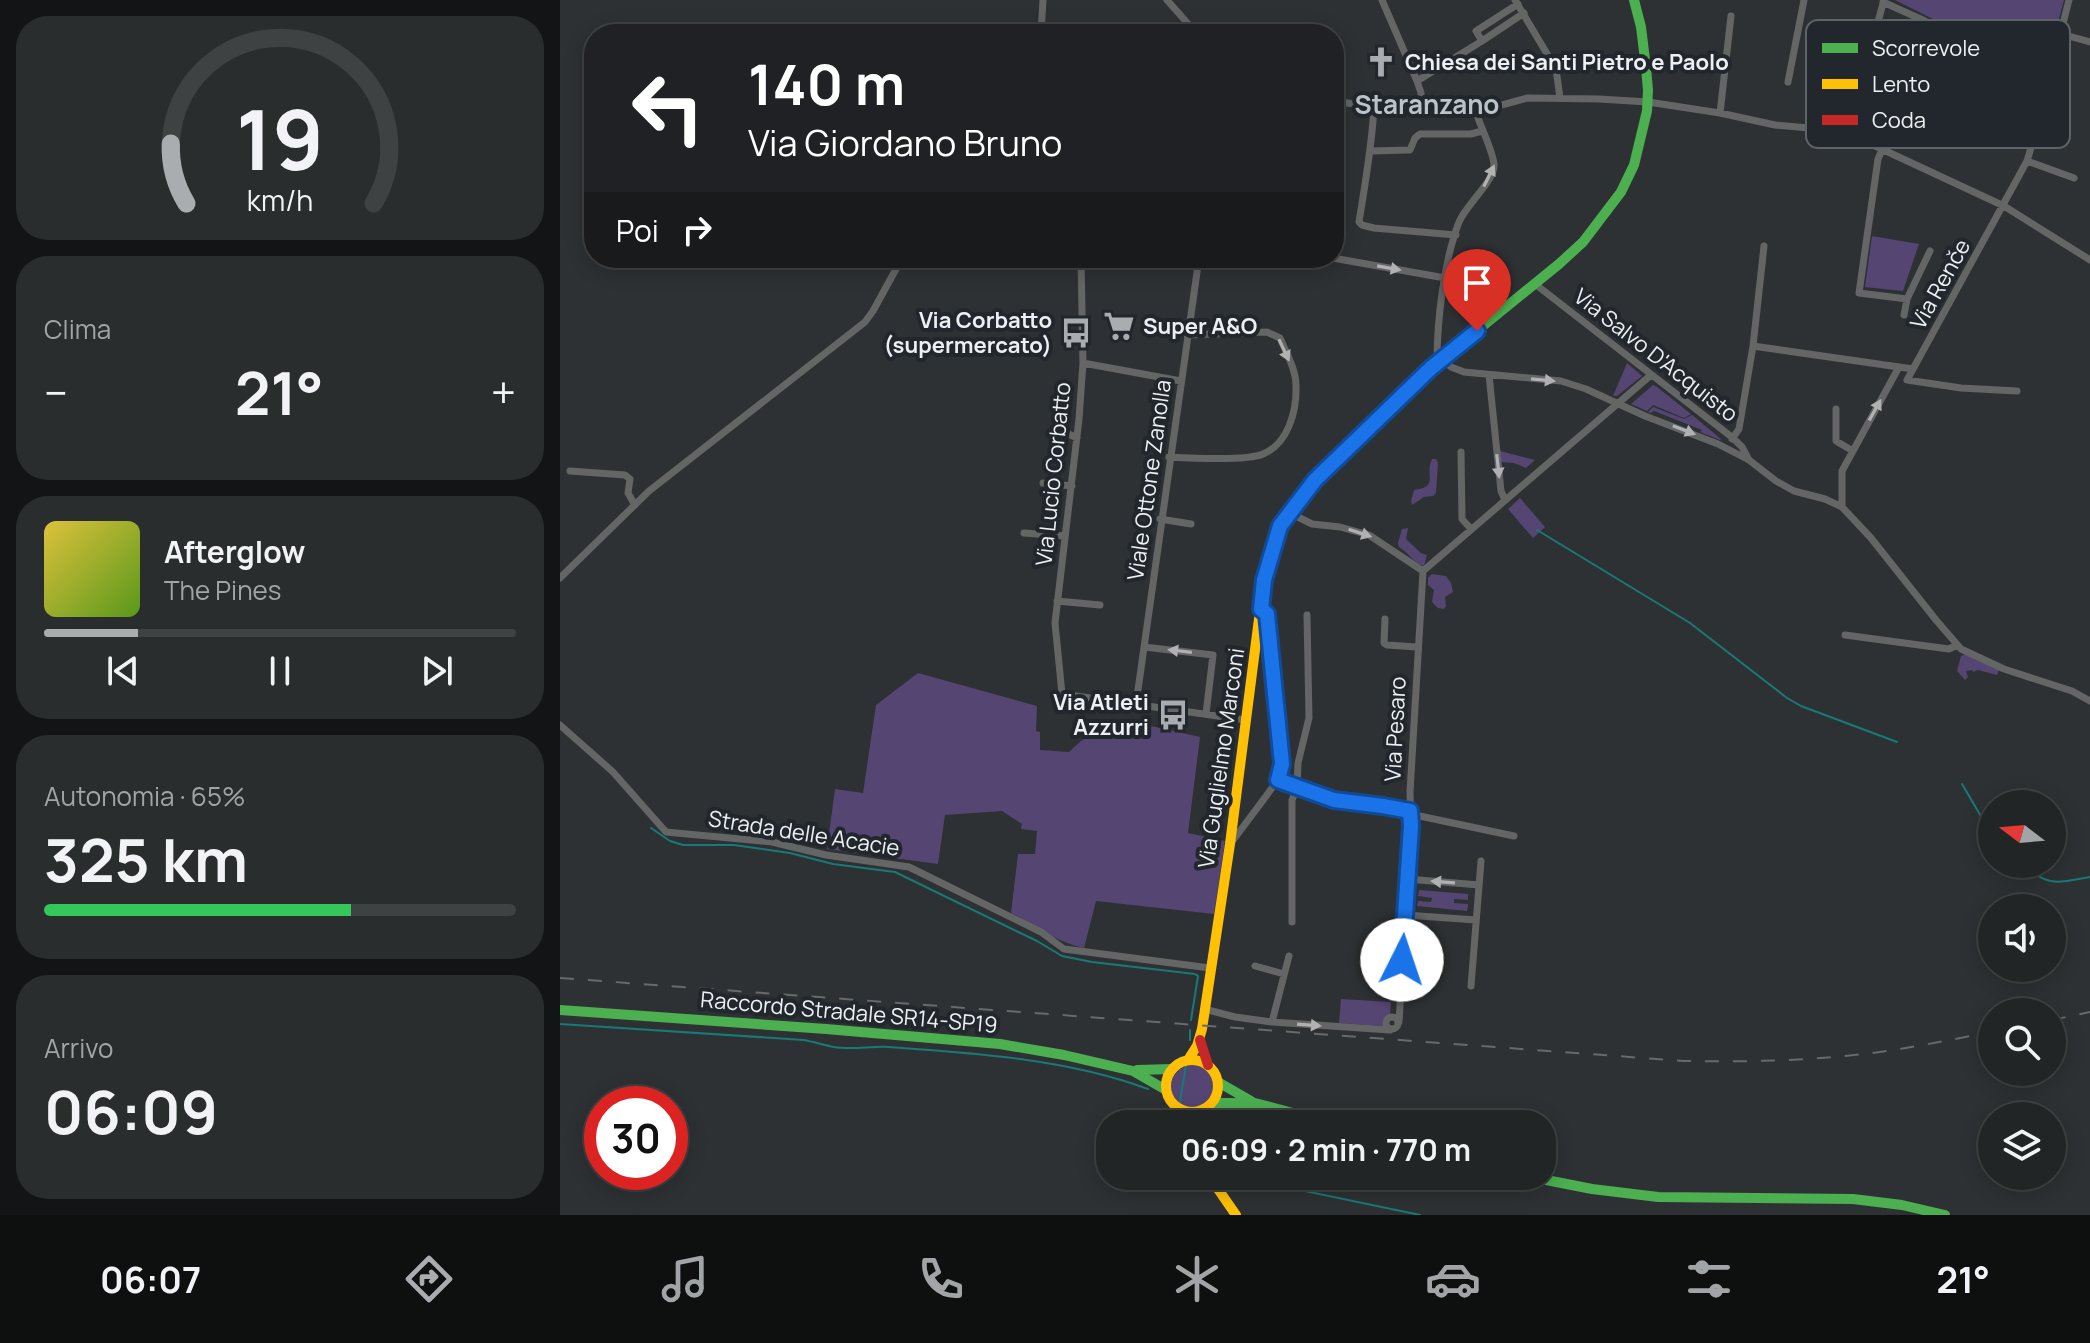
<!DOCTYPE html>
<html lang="it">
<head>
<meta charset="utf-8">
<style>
  :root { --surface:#222526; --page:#2a2d2e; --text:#f1f3f6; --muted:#a2a5a7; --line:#3f4243; --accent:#aaadb0 }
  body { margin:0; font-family:Manrope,sans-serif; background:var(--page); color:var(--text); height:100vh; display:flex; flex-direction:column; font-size:30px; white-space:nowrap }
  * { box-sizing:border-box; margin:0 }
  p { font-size:26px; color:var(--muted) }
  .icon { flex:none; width:44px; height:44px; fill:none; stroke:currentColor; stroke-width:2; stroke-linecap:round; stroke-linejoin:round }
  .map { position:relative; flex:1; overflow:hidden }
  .side { display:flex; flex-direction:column; gap:16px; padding:16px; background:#131415; width:560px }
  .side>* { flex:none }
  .hud { position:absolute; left:24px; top:24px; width:760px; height:244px; border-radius:32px; box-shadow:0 4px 20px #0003,0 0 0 2px var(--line); background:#202124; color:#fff; overflow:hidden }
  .needle { width:52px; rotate:286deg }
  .tools { position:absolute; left:1418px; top:790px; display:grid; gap:16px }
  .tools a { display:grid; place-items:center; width:88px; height:88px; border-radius:50%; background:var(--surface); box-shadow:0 4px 20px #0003,0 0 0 2px var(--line); font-size:40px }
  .speed { position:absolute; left:24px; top:1086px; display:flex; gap:16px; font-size:40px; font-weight:700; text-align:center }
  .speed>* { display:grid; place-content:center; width:104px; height:104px; border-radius:50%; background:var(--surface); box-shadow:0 4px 20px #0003,0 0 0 2px var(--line); line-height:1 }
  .speed .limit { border:12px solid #d22; background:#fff; color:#111 }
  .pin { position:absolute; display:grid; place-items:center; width:68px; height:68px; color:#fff; margin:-82px -34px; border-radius:50% 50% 50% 0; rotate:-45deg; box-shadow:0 0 8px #0007 }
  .pin .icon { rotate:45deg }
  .me { position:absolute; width:88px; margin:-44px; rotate:4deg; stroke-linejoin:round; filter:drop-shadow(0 0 6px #0008) }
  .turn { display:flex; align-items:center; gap:28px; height:168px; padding:0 32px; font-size:36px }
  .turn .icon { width:104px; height:104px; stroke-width:2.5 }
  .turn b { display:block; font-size:56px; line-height:68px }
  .then { display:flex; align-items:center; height:76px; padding:0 32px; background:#0003; gap:16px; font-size:30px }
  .big { font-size:60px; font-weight:700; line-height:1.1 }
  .side .widget { flex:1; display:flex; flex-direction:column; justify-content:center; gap:12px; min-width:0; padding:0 28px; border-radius:32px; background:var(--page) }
  .side .dial { align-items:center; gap:0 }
  .dial svg { height:208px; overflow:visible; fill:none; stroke:var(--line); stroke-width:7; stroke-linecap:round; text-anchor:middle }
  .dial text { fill:var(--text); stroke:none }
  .song { display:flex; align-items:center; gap:24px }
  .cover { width:96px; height:96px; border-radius:12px; background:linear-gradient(135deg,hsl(50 70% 55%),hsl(90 70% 35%)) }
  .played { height:8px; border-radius:4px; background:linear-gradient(90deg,var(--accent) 20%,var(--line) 20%) }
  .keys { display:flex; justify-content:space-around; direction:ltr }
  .heat { display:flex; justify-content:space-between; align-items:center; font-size:44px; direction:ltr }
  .charge { height:12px; border-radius:6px; background:linear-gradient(90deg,#34c759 65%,var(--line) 0) }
  .trip { position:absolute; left:536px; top:1110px; width:460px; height:80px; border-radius:32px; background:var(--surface); box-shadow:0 4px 20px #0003,0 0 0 2px var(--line); font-weight:700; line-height:80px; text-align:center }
  .dock { display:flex; height:128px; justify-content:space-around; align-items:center; background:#0e0f0f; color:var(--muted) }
  .dock .icon { width:56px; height:56px }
  .dock .current { color:var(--accent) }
  .dock b { font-size:36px; color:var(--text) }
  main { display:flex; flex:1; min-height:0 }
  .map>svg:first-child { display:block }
</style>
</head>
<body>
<main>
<section class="side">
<div class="widget dial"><svg viewBox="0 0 100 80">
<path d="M14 69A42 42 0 1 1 86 69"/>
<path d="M14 69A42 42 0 0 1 8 46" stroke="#aaadb0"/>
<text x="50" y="56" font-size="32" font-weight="700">19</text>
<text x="50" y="72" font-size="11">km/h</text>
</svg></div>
<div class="widget"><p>Clima</p>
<div class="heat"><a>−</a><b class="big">21°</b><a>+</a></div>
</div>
<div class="widget">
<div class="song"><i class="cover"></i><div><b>Afterglow</b><p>The Pines</p></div></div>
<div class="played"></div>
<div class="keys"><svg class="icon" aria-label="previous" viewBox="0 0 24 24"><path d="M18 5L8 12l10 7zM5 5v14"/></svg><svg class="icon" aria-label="pause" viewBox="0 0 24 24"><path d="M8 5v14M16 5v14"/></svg><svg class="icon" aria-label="next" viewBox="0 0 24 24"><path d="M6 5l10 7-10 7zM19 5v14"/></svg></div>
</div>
<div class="widget"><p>Autonomia · 65%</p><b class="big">325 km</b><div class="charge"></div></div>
<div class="widget"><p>Arrivo</p><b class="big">06:09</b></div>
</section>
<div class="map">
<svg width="1530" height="1215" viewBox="0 0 1530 1215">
  <rect width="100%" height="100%" fill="#2e3133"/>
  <!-- green -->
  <path fill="#554572" d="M1335 0H1504L1492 45 1488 48 1487 51 1458 44 1453 64 1414 54 1417 41Z
    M1312 236 1359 244 1343 291 1305 287Z
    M1067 363 1082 376 1057 396H1053Z
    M1093 385 1097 387 1131 414 1124 418 1093 405 1087 411 1071 404Z
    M1093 407 1124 419 1132 415 1161 439 1160 440 1140 432 1142 430 1094 411 1091 413 1088 412Z
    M940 451 975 460 966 468 954 463 940 462Z
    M872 459H876L878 463 876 493 873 496 864 497 852 505 851 501 854 490C880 487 864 475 872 459Z
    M960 498 985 527 973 538 948 509Z
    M848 528 846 539 861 553 867 555 864 566C853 563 849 553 839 547L838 543 842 529Z
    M872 574 886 576 891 583 893 592 885 597 886 606 884 609 878 608 872 602 874 590 868 585V578Z
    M1406 654 1439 670 1437 675 1418 670 1413 672 1412 670 1406 671 1408 677 1405 680 1397 671 1401 656Z
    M358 673 477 706 476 731 480 732V750L509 752C552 709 588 726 640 737L628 833 665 841 654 914 536 901 524 948C497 943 475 925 451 913L458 854H475L477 831 461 829 462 824 442 811 385 815 378 864 267 849 275 789 303 793 316 705Z
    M859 890 908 894V900L894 899V903L908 904 907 911 857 906 858 901 871 902 872 898 858 896Z
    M781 999 831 1002 830 1015 824 1019 823 1026 779 1023Z
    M611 1087a22 22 0 1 1 44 0a22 22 0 1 1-44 0Z"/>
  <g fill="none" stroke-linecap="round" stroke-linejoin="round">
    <!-- stream -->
    <path stroke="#187a76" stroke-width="2" d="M977 530 1130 623 1227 698 1241 706 1337 742
      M1402 784 1432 835
      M91 828 110 841 123 845H174L230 853 273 864 335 872 477 941 502 956 532 962 635 974 638 976 631 1020
      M1461 864C1489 887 1496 883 1530 877
      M0 1024 244 1040C254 1042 264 1045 274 1047 292 1050 311 1046 329 1047 414 1053 508 1059 588 1089
      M630 1040V1030
      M620 1102 626 1065
      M673 1176 860 1215"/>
    <!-- street -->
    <path stroke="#646565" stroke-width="7" d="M607 0 637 34
      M822 0 857 81 861 93V103
      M955 0 996 69 1000 98
      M1323 2 1365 21
      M958 4 916 31 922 41 964 13
      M481 34 483 0
      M1501 34 1530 42
      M1306 65 1481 110
      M857 81 922 41
      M1228 82 1244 0
      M774 101 814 107 830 108 861 103 883 104 916 112 967 98 1039 99 1088 102 1160 113 1215 125 1271 130 1298 138 1444 206 1530 260
      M814 107C812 146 805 184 799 222L802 225 814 228 896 235
      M1160 113 1171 16
      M1280 132 1306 65 1324 0
      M1322 150 1318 159 1299 293 1347 299 1370 251
      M810 151 850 150 855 138 860 134H911L922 131
      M1467 161 1514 178
      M521 258 523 363 519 419 495 623 502 694 686 720
      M595 258 638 261 667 258
      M773 258 885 278
      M975 284 1173 438 1182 447 1189 460
      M1344 315 1347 299
      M1193 346 1353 369
      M882 359 891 367 904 372 1001 381 1026 389 1085 416 1158 444 1189 460 1216 481 1234 491 1265 499 1282 507 1311 538 1376 620 1401 649 1444 669 1512 691 1530 701
      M877 362C877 320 884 261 899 222 906 205 935 180 934 165 934 153 920 126 916 112
      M523 363 621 381
      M929 375 941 491 945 500
      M1457 391 1401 388 1347 380 1467 161 1474 138 1509 0
      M1276 409V441L1293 451
      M496 428 517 438
      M1172 439 1179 429 1193 346 1204 246
      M901 452 902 519 911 529
      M609 457C628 458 688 461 703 454 728 444 737 411 736 385 736 370 726 352 720 338L707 332 627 335
      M10 471 65 475 70 479 68 493 75 505
      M483 483 512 486
      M1282 507V471L1339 367
      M730 513 752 524 780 527 809 535 863 571
      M600 519 631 524
      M464 533 505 536
      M0 578 89 491 305 322 313 311 342 258
      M497 601 540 605
      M825 619 824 643 827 645 857 647
      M1285 635 1389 649 1397 645
      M584 647 653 655 646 714
      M576 704 639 258
      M0 725 53 772 106 832 212 842 266 855 349 867 481 932 504 949 650 968
      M718 780 774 800 846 809 855 815 954 836
      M671 843 718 780 722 764 707 614 701 609
      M847 879 919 885
      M845 915 916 920
      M732 922V800L737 788 738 763 749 718 747 615
      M695 966 724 974
      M911 986 921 861
      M644 1009 675 1017 712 1022 830 1030
      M826 1023a6 6 0 1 1 12 0a6 6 0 1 1-12 0Z
      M712 1022 729 956
      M839 1022 851 826 850 792 863 571 1091 375"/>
    <!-- fast -->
    <path stroke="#4caf50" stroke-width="10" d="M709 562 720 526 755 480 871 368 999 264 1023 242 1061 192 1074 165 1087 111 1088 90 1086 68 1081 27 1074 0
      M0 1010 266 1029 440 1044 504 1055 573 1071 606 1090
      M577 1070 612 1069
      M658 1082 691 1101
      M653 1103H695L774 1124
      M616 1107 620 1124
      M632 1124 637 1112
      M966 1176 1032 1189 1098 1197 1293 1199 1342 1205 1385 1215"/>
    <!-- slow -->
    <path stroke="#ffc107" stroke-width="10" d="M606 1086a26 26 0 1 1 52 0a26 26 0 1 1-52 0Z
      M628 1060 637 1046 642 1029 670 844 704 580 709 562
      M649 1176 676 1215"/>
    <!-- jam -->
    <path stroke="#c62828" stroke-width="10" d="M640 1040 648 1065"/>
    <!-- rail -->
    <path stroke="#67696a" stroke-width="2" stroke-dasharray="14 14" stroke-linecap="butt" d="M0 978 1124 1061C1184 1062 1244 1061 1304 1054 1347 1049 1389 1040 1432 1032
      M1492 1020 1530 1012"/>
  </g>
  <!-- one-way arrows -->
  <defs><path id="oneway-solid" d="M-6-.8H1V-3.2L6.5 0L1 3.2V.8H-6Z" transform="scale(2)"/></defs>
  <g fill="#afb1b3">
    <use href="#oneway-solid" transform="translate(929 176) rotate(-64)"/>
    <use href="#oneway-solid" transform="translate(829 268) rotate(10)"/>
    <use href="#oneway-solid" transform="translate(724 350) rotate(65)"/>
    <use href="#oneway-solid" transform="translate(983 380) rotate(5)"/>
    <use href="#oneway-solid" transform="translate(1315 410) rotate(-61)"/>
    <use href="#oneway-solid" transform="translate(1124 430) rotate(21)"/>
    <use href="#oneway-solid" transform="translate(938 466) rotate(84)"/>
    <use href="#oneway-solid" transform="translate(800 533) rotate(18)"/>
    <use href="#oneway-solid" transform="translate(620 651) rotate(-173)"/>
    <use href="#oneway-solid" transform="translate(883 882) rotate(-176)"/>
    <use href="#oneway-solid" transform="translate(749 1025) rotate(4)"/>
  </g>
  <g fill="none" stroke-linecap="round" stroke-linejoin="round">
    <!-- route casing -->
    <g stroke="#114b97" stroke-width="20">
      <path id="route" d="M842 960 851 826 850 811 823 806 774 800 718 780 722 764 707 614 701 609 704 580 720 526 755 480 871 368 917 331"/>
    </g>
    <!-- route -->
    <use href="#route" stroke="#1a73e8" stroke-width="14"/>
  </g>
  <!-- icons -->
  <defs>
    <g id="church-bare" transform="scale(2.4)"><path d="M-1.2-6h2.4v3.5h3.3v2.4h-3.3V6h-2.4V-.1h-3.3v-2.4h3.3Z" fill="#aaadb0" stroke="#21272c" stroke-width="2.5" paint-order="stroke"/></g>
    <g id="supermarket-bare" transform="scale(2.4)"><path d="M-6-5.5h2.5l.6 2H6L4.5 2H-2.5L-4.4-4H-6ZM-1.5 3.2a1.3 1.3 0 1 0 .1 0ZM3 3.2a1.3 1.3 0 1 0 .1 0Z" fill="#aaadb0" stroke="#21272c" stroke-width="2.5" paint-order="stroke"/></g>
    <g id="bus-bare" transform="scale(2.4)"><path d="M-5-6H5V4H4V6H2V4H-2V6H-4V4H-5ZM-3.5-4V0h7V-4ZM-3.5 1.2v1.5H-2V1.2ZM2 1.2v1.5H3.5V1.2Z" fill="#aaadb0" stroke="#21272c" stroke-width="2.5" paint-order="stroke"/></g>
  </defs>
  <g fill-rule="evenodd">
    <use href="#church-bare" x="821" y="62"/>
    <use href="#supermarket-bare" x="559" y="326"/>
    <use href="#bus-bare" x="516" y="333"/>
    <use href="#bus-bare" x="613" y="715"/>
  </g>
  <g text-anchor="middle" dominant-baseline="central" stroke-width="8" stroke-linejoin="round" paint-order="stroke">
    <!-- poi labels -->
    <g font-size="22" font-weight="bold" fill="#ecf0f3" stroke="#21272c" text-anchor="start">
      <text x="845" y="62">Chiesa dei Santi Pietro e Paolo</text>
      <text x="492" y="320" text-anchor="end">Via Corbatto<tspan x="492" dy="25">(supermercato)</tspan></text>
      <text x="583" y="326">Super A&amp;O</text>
      <text x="589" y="702" text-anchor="end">Via Atleti<tspan x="589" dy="25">Azzurri</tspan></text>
    </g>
    <!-- street labels -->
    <g font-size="22" fill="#ecf0f3" stroke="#21272c">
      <text transform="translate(1380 284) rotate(-61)">Via Renče</text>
      <text transform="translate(1096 355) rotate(38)">Via Salvo D'Acquisto</text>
      <text transform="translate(493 474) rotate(-84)">Via Lucio Corbatto</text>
      <text transform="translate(589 480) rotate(-82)">Viale Ottone Zanolla</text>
      <text transform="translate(835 729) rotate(-87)">Via Pesaro</text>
      <text transform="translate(661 758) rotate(-82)">Via Guglielmo Marconi</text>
      <text transform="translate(244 833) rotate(9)">Strada delle Acacie</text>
      <text transform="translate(289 1012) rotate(5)">Raccordo Stradale SR14-SP19</text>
    </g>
    <!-- quarter labels -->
    <g font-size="26" font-weight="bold" fill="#bcc4ca" stroke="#21272c">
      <text x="867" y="104">Staranzano</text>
    </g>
  </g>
  <!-- legend -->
  <rect x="1246" y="20" width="264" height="128" rx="12" fill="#21272c" stroke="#5e6368" stroke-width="2"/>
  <rect x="1262" y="43" width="36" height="10" fill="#4caf50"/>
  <rect x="1262" y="79" width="36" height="10" fill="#ffc107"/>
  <rect x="1262" y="115" width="36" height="10" fill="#c62828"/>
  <g font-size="22" fill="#ecf0f3">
    <text x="1312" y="56">Scorrevole</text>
    <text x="1312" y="92">Lento</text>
    <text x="1312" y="128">Coda</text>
  </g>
</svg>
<div class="tools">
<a><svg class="needle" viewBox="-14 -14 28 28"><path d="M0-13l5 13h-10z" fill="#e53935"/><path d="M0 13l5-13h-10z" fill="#a2a5a7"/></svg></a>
<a><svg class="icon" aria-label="sound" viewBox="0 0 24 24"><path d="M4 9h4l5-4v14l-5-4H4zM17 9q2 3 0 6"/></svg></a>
<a><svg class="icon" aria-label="search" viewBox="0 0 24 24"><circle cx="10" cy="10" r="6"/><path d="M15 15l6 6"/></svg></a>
<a><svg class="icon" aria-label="layers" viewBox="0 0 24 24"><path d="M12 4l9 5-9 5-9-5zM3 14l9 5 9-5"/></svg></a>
</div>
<div class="speed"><div class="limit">30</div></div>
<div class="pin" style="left:917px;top:331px;background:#d93025"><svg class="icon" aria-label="arrive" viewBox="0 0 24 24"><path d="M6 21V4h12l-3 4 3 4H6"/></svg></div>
<svg class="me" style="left:842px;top:960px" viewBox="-20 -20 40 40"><circle r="19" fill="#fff"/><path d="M0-13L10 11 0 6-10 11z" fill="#1a73e8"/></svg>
<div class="trip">06:09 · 2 min · 770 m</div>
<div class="hud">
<div class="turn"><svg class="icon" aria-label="left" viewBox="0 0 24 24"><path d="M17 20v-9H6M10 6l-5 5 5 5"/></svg><div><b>140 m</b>Via Giordano Bruno</div></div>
<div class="then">Poi<svg class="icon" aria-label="right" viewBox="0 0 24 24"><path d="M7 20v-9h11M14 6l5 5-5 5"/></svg></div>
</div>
</div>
</main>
<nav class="dock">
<b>06:07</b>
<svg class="icon current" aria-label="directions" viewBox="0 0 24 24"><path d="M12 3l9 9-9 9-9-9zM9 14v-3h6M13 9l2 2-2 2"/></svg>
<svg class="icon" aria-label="music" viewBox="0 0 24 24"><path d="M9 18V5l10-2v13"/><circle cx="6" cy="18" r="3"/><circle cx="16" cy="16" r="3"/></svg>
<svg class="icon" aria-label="phone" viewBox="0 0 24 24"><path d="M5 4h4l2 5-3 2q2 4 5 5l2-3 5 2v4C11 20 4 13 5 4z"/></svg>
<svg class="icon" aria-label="climate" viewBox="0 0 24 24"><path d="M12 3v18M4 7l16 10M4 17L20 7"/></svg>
<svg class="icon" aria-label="car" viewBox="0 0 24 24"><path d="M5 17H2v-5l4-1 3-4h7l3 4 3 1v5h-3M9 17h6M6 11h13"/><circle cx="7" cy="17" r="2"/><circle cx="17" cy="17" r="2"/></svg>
<svg class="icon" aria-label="filters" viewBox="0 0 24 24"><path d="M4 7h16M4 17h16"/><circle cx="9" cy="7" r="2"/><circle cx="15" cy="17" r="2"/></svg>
<b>21°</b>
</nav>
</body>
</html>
